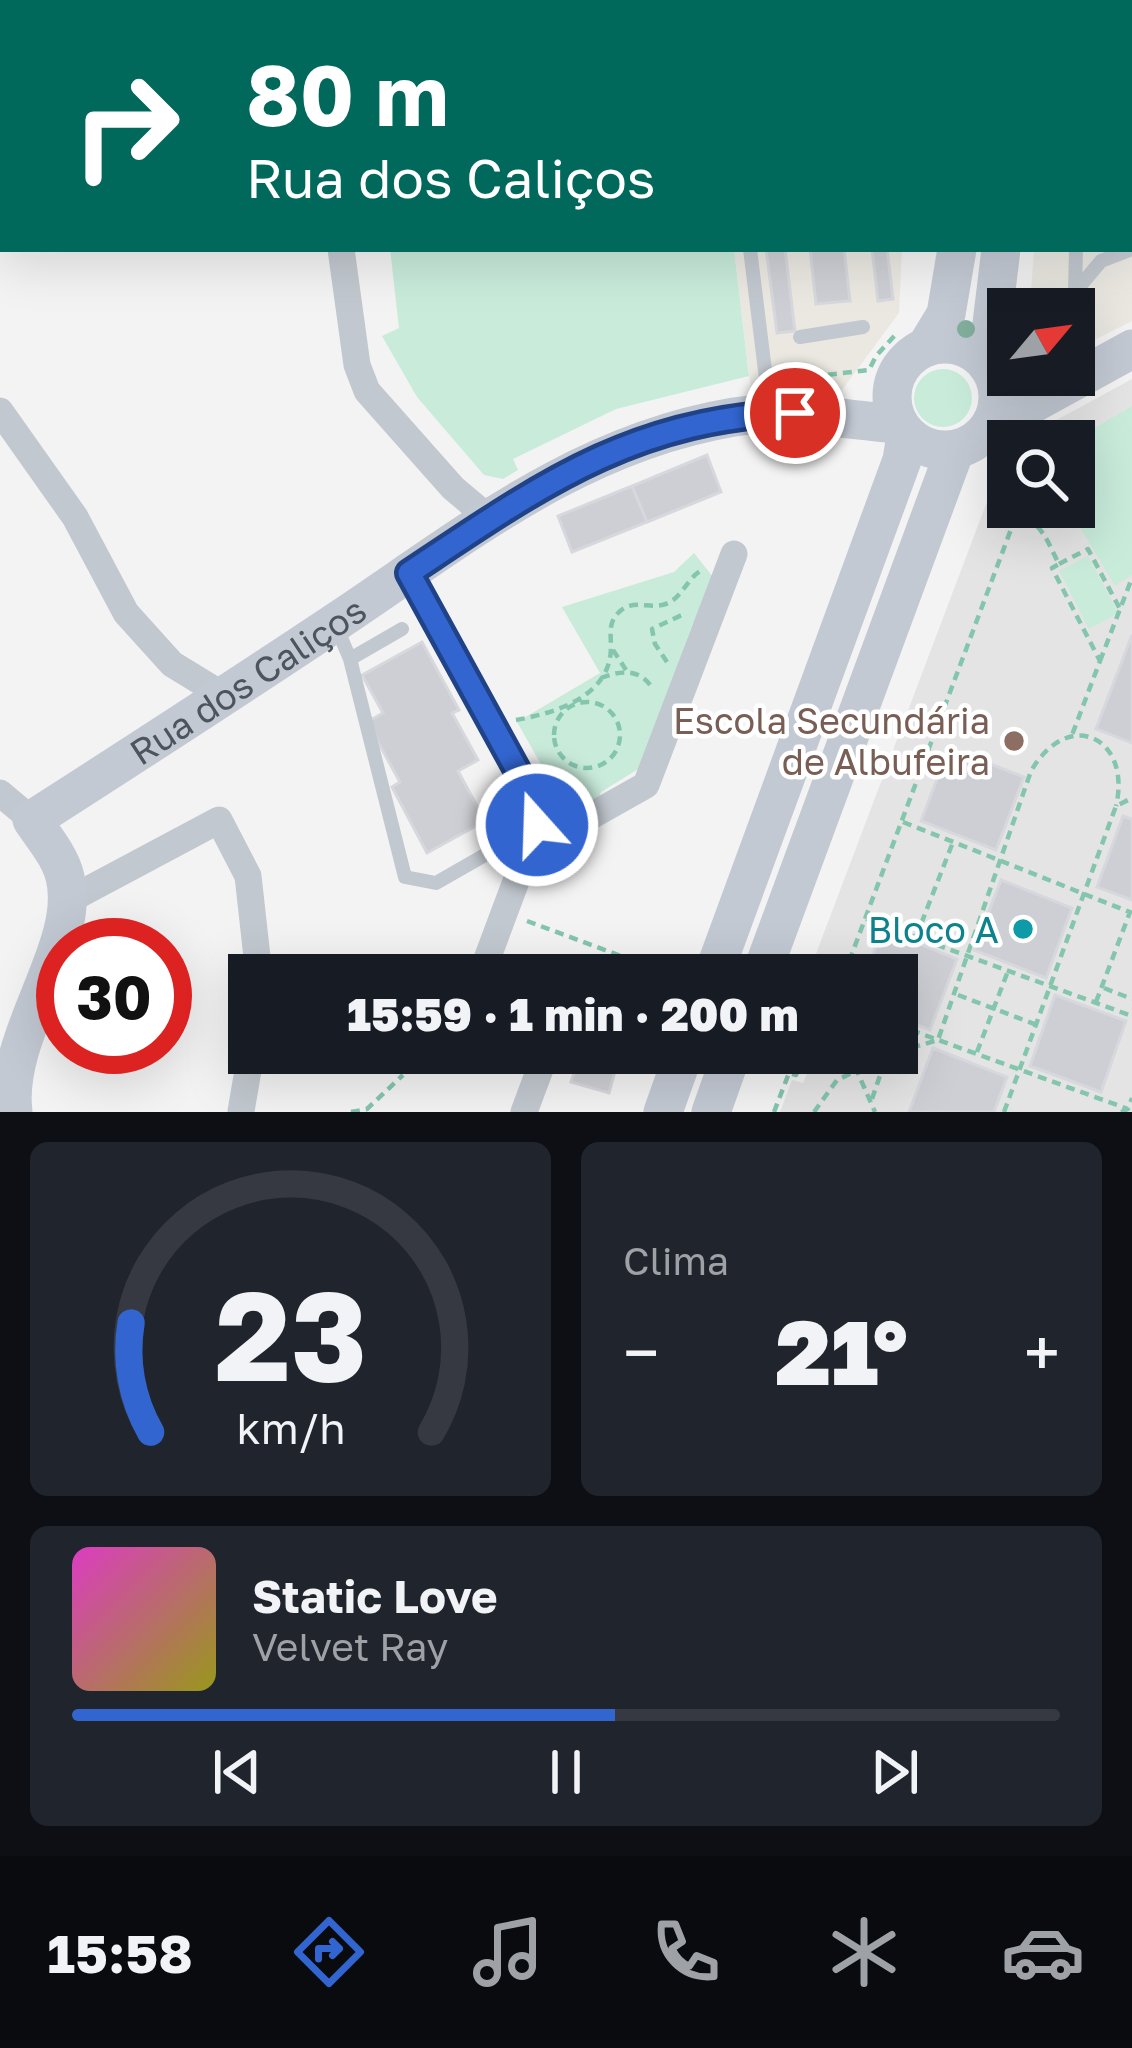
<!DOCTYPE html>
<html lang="pt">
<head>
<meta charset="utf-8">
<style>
  :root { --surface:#171b24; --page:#20242c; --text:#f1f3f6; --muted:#9ea1a6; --line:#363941; --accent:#3265cf }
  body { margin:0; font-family:"Golos Text",sans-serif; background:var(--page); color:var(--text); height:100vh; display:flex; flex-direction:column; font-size:45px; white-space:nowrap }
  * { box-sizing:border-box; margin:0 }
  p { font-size:39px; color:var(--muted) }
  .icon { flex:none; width:66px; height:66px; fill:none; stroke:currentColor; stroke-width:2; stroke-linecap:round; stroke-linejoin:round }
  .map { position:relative; height:1112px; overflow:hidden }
  .drawer { display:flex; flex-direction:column; gap:30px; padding:30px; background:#0d0f14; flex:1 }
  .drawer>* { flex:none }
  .guide { position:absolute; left:0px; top:0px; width:1134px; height:252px; box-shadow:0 12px 48px #0002; background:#00695c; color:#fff; overflow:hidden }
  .needle { width:78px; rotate:61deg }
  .tools { position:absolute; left:987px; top:288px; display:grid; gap:24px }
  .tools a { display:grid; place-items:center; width:108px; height:108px; border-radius:0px; background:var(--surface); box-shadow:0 12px 48px #0002; font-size:60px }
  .speed { position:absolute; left:36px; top:918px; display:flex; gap:24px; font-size:60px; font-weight:700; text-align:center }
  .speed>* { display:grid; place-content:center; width:156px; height:156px; border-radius:50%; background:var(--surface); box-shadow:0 12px 48px #0002; line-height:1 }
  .speed .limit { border:18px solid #d22; background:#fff; color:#111 }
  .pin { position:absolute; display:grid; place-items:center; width:102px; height:102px; color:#fff; margin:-51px; border:6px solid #fff; border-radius:50%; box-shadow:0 3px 12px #0007 }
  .me { position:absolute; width:132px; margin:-66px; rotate:340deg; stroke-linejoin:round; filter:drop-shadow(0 0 9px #0008) }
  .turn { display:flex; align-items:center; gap:42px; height:252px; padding:0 48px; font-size:54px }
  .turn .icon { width:156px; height:156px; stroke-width:2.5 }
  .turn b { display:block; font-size:84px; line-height:102px }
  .big { font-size:90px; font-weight:800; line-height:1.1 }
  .drawer .tile { flex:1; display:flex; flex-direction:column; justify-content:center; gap:18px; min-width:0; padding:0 42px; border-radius:18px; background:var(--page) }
  .drawer .dial { align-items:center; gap:0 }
  .dial svg { height:312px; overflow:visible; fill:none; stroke:var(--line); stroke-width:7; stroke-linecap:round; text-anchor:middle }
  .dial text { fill:var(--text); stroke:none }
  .song { display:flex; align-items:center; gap:36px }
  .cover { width:144px; height:144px; border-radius:18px; background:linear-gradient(135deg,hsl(310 70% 55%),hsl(60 70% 35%)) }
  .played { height:12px; border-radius:6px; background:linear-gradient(90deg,var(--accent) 55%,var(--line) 55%) }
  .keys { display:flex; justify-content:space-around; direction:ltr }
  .heat { display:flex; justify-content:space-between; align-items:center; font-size:66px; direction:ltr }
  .drawer .tiles { flex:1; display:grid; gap:30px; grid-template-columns:1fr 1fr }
  .tile:last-child { grid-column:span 2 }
  .trip { position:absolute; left:228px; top:954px; width:690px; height:120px; border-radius:0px; background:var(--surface); box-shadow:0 12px 48px #0002; font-weight:800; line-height:120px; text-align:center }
  .tab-bar { display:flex; height:192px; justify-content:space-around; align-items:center; background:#090b0e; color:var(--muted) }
  .tab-bar .icon { width:84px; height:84px }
  .tab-bar .selected { color:var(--accent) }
  .tab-bar b { font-size:54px; color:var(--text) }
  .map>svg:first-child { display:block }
</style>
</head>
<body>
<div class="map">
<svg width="1132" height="1112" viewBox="0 0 1132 1112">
  <rect width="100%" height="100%" fill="#f4f3f3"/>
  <!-- commercial -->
  <path fill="#eae8e1" d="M1027 0H1132V321L1092 341 1074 333V309H1038L1031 292 1034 249H1131V3Z
    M734 249H902L899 313 839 394 753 406Z"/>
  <!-- education -->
  <path fill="#e5e4e4" d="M1132 379V1112H780L792 1080 803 1083 816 1053H897V975H808L1005 454 1008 450V507H1074V441H1018Z"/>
  <!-- green -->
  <path fill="#c8ebda" d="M390 249H734L749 376 616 409 513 459 518 470 503 479 484 475 417 397 382 336 399 328Z
    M914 398a29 29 0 1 1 58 0a29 29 0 1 1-58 0Z
    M1132 406V575L1115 586 1068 507H1074L1072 441Z
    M694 553 717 582 703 619 693 623 640 768 601 792 597 805 550 824C539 810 543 796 551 782L517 722 600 673 562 607 674 572Z
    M1088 556 1118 613 1089 629 1059 571Z"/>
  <!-- building -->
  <path fill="#cdcfd4" stroke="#d7d8dd" stroke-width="3" d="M727 0H843V3H727Z
    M1079 0H1132V192L1131 3Z
    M766 249H785L795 331 777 333Z
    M810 249H844L850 301 816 304Z
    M872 249H887L893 299 878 301Z
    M707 455 721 492 647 522 632 486Z
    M632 486 647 522 572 552 558 516Z
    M1132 635V743L1096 729Z
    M422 642 459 710 452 713 478 760 458 771 485 821 427 853 392 787 400 782 367 722 383 713 362 675Z
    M949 748 1024 777 996 850 921 821Z
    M1123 816 1132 819V900L1097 887Z
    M1001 880 1072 908 1046 978 974 950Z
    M883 929 957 959 930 1030 897 1017V975H865Z
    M1055 995 1126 1021 1101 1092 1030 1066Z
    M933 1048 1007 1077 994 1112H909Z
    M581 1053H620L609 1093 571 1082Z"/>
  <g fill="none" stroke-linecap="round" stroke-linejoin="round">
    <!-- path -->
    <path stroke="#84c5ad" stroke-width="4.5" stroke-dasharray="9 6" stroke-linecap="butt" d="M389 3 392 0
      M826 387 825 375 869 370 876 356 897 333
      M1059 564 1088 549 1120 609
      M613 650 626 670
      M1100 661 1132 578
      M667 662 655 644 652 629 684 614
      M601 678C622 670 640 668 653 689
      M554 735a33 33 0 1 1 66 0a33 33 0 1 1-66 0Z
      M516 720C555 713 610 697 611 648 611 635 608 623 618 613 631 599 646 608 662 605 682 601 686 578 702 570
      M903 822 1132 913
      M866 919 1132 1016
      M527 921 621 956 615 975
      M916 937 953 842
      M844 975 1013 524 1023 518C1043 523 1050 548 1059 564L1052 568 1100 661 1072 735
      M1104 988 1132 999
      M958 995 1037 1025
      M1096 1002 1130 912
      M897 1025 1128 1109
      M897 1052 938 1040 1031 771C1069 706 1132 738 1116 806
      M977 1052 1008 971
      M849 1053 875 1112
      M872 1099 886 1058
      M351 1112 367 1109 403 1075
      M774 1112 789 1073 796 1075 804 1053
      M814 1112 837 1080 894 1053
      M1004 1112 1116 806 1132 798
      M1121 1112 1128 1109 1132 1098"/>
    <!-- lane -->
    <path stroke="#c2c8cf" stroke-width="14" d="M1042 0 1043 3
      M750 249 770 411
      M1076 249 1075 292 1101 261 1132 249
      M800 337 863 327
      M336 626 350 659 405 877 436 883 532 828
      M350 659 402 629"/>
    <!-- street -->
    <path stroke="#c2c8cf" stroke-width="27" d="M312 0 313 3
      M442 3 445 0
      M0 138 2 137
      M0 220 3 219
      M341 249 357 365 367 391 453 488 490 519
      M0 411 75 517 126 613 172 664 226 697
      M409 573 527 788 537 825 481 975
      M0 793 32 820
      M527 852 646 785 734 554
      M69 900 219 820 248 876 259 975
      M420 1059 429 1053
      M241 1111 251 1053
      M524 1112 546 1053"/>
    <!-- secondary -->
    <g stroke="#c3c9d3" stroke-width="39">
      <path d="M944 0 945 3"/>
      <path d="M988 0V3"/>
      <circle cx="945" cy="397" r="53"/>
      <path d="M926 347 946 314 957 249"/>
      <path d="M987 365 1001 249"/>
      <path d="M990 427 1132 349"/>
      <path d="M713 975 902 460 906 435"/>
      <path d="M761 975 955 450"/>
      <path id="s1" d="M13 1112C3 1034 82 946 65 877 60 856 44 838 32 820 135 754 237 688 339 620 466 535 579 443 734 417 789 408 843 420 898 424"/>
      <path d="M663 1112 684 1053"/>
      <path d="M711 1112 732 1053"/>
    </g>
  </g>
  <!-- trees -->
  <circle fill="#82af9e" cx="966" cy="329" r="9"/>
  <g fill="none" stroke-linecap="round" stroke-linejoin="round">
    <!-- route casing -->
    <g stroke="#204287" stroke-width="30">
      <path id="route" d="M537 825 527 788 409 573C537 488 634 417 795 413"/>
    </g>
    <!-- route -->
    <use href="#route" stroke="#3265cf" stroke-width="21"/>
  </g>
  <!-- markers -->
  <circle fill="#8d6e63" stroke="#fff" stroke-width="4.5" cx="1014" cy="741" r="12"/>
  <circle fill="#0f9aa8" stroke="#fff" stroke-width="4.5" cx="1023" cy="929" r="12"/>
  <g text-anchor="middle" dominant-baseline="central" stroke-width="9" stroke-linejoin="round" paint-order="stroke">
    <!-- street labels -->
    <g font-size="36" fill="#4c545e" stroke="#fff">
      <text stroke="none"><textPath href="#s1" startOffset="567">Rua dos Caliços</textPath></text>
    </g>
    <!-- education labels -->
    <g font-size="36" fill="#785e54" stroke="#fff" text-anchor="end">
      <text x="990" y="720">Escola Secundária<tspan x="990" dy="41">de Albufeira</tspan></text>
    </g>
    <!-- culture labels -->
    <g font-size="36" fill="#0d838f" stroke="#fff" text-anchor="end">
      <text x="999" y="929">Bloco A</text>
    </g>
  </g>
</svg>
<div class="tools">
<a><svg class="needle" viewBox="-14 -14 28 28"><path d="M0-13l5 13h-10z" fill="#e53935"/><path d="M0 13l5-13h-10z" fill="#9ea1a6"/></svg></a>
<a><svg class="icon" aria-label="search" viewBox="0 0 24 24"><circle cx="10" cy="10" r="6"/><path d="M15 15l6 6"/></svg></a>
</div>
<div class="speed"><div class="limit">30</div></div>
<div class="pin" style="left:795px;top:413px;background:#d93025"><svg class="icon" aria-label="arrive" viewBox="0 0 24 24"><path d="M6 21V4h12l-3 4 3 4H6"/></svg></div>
<svg class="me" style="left:537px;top:825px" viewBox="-20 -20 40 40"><circle r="17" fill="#3265cf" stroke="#fff" stroke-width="3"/><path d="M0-11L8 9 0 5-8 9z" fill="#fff"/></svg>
<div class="trip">15:59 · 1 min · 200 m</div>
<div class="guide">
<div class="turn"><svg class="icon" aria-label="right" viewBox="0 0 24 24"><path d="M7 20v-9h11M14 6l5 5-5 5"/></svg><div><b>80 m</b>Rua dos Caliços</div></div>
</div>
</div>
<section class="drawer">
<div class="tiles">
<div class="tile dial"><svg viewBox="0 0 100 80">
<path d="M14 69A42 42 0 1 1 86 69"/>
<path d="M14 69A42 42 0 0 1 9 41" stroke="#3265cf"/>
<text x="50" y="56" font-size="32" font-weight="700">23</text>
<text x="50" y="72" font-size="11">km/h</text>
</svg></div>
<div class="tile"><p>Clima</p>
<div class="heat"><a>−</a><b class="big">21°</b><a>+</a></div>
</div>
<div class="tile">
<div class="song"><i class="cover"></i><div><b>Static Love</b><p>Velvet Ray</p></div></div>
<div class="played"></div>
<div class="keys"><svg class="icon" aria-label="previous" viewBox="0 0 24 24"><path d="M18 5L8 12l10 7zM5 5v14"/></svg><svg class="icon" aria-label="pause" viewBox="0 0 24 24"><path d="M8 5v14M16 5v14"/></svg><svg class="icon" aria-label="next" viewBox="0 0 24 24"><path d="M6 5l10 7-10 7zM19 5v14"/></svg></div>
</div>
</div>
</section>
<nav class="tab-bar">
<b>15:58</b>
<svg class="icon selected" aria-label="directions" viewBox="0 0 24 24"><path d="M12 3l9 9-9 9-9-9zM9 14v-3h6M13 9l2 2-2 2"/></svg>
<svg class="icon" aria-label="music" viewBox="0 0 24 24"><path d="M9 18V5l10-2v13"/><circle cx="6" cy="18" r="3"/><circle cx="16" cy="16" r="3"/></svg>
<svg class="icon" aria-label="phone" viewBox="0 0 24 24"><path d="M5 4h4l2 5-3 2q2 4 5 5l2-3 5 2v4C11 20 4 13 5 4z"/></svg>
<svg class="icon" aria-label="climate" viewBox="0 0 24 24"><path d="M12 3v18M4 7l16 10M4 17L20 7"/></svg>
<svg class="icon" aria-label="car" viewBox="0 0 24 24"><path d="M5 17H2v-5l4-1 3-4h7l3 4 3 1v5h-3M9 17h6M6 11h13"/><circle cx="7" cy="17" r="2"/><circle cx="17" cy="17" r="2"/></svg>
</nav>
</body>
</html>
